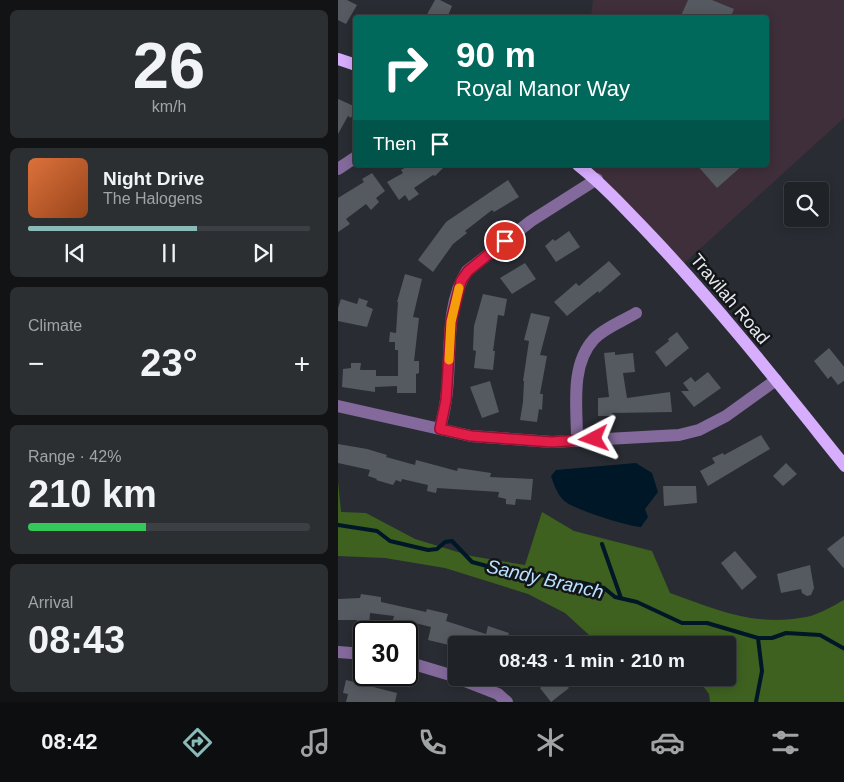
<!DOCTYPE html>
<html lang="en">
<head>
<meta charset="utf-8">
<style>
  :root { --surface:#1f2226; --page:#2c2f32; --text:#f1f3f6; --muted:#a1a4a7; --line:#3c3f43; --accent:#8bbbb9 }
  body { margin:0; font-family:Helvetica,sans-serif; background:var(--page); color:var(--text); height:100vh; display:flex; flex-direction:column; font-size:19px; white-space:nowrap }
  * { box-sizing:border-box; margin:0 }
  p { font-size:16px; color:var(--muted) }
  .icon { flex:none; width:28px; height:28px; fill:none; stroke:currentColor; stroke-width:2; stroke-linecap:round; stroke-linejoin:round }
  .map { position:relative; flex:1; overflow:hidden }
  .side { display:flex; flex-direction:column; gap:10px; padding:10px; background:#111315; width:338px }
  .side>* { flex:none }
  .banner { position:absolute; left:15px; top:15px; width:416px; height:152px; border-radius:5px; box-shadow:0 2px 12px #0003,0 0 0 1px var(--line); background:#00695c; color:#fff; overflow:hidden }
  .controls { position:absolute; left:446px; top:182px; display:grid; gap:10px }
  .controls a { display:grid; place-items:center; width:45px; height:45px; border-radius:5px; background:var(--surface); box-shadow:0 2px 12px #0003,0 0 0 1px var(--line); font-size:25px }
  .speed { position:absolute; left:15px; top:621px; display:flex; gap:10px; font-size:25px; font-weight:700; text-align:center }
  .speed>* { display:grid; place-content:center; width:65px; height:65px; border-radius:50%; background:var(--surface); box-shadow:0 2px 12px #0003,0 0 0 1px var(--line); line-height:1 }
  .speed .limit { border:2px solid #111; border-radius:8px; background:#fff; color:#111 }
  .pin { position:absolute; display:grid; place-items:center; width:42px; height:42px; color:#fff; margin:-21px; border:2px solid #fff; border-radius:50%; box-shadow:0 1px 5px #0007 }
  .me { position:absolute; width:55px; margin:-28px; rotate:266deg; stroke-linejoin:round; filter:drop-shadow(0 0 4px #0008) }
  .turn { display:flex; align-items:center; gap:18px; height:105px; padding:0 20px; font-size:22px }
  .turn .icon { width:65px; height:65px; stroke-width:2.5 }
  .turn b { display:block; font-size:35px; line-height:42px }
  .then { display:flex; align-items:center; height:48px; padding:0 20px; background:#0003; gap:10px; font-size:19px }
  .big { font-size:38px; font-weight:700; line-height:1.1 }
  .side .widget { flex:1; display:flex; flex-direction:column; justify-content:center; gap:8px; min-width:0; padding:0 18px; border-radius:8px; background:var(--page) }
  .side .dial { align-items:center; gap:0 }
  .dial b { font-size:65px; line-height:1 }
  .song { display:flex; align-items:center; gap:15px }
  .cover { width:60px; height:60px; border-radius:8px; background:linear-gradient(135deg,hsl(20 70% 55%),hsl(20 70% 35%)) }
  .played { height:5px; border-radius:2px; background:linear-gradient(90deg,var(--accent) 60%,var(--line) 60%) }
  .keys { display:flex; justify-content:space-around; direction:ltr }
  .heat { display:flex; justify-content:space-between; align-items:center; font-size:28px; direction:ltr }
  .charge { height:8px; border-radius:4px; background:linear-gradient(90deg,#34c759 42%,var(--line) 0) }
  .trip { position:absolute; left:110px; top:636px; width:288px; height:50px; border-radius:5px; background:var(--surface); box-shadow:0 2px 12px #0003,0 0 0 1px var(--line); font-weight:700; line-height:50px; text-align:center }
  .tabs { display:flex; height:80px; justify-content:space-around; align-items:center; background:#0c0e0f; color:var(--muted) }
  .tabs .icon { width:35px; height:35px }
  .tabs .selected { color:var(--accent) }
  .tabs b { font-size:22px; color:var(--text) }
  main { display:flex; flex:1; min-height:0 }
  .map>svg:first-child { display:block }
</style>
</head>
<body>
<main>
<section class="side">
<div class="widget dial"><b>26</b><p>km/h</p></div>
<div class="widget">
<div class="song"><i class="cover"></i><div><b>Night Drive</b><p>The Halogens</p></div></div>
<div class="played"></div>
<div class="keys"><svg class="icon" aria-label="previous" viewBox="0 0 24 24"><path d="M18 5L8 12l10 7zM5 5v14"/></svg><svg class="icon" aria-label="pause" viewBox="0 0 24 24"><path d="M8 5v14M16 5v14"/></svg><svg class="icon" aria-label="next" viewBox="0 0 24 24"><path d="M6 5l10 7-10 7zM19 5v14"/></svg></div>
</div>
<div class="widget"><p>Climate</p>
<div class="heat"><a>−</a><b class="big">23°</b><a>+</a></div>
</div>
<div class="widget"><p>Range · 42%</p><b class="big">210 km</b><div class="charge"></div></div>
<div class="widget"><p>Arrival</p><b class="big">08:43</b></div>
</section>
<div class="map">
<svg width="507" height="702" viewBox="0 0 507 702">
  <rect width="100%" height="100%" fill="#292d33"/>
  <!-- industrial -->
  <path fill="#3e2f3a" d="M255 0H506V118L342 267 240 165H429V18L253 17Z"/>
  <!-- green -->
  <path fill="#3e6120" d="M0 481 3 512 28 513 77 539 133 556 187 565 204 512 236 531 314 551 332 593C379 610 417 627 468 617 480 615 495 606 506 600V702H372L371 694 359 678H389V645H262L227 613 190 594 107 568 47 558 0 556Z"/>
  <!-- water -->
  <path fill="#001727" d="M298 463 314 473 320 492 307 509 310 517 303 527C288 526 242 511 229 503 220 497 216 485 213 476L218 470Z"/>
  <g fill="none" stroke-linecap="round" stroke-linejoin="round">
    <!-- stream -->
    <path stroke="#001727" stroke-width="4" d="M0 525 39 531 52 541 90 550 99 549 107 542 114 541 134 562 164 570 178 571 187 576 204 575 223 581 241 582 266 588 277 597 299 602 344 623H369L420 638H434L448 633 482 635 507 649
      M264 544 283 598
      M418 702 424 671 420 638"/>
  </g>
  <!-- building -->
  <path fill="#555a60" d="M0 0H9L19 5 8 24 0 20Z
    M97 0H102L114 6 109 18H87Z
    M350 0H374L396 9 392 18H342Z
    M0 99 18 107 13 118 10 116 0 134Z
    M72 165H108L97 176 95 175 76 188 81 194 71 201 67 195 61 200 49 182 65 173 63 170Z
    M359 165H405L379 188Z
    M34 173 47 191 38 198 41 202 33 210 28 204 8 219 12 224 0 232V198L26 182 24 179Z
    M170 180 181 197 156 212 154 210 127 231 129 233 115 244 95 272 80 260 108 222Z
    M231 231 242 247 218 262 207 246 215 239 217 241Z
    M271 261 283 274 261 293 260 291 229 316 216 302 230 290 238 283 241 286Z
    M187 263 198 279 174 294 162 278Z
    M67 274 84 279 75 317 81 318 76 361H81V373L78 374V393H59V386L37 387V392L4 387 5 369 13 368V363H23L22 370H38V376H60V350H57V342H51L52 332 58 333 60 302H59Z
    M145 294 169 299 166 316 160 315 155 351H157L155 370 136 368 138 351 135 350 136 326Z
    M21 298 30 301 28 306 35 309 29 327 0 321V308L3 299 19 304Z
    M193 313 212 317 202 355 209 356 202 394H205L204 410 201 409 199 422 182 420 185 402 186 381H185L191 341 186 340Z
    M339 332 351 348 328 367 317 352 331 341 330 339Z
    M491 348 507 368V380L500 385 493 376 490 379 476 361Z
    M277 352V355L295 353 297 372 285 373 289 398 332 392 334 412 274 413 275 416H260V398L271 397 266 353Z
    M370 372 383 388 356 407 343 391H351L345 383 353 377 357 382Z
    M152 381 161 412 144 418 132 387Z
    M423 435 432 449 370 486 362 471 377 463 374 458 385 453 386 455Z
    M0 444 29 449 49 455 48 457 77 465 78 460 119 471 120 468 153 473 152 477 195 479 193 500 178 499 177 505 168 504V499L160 497 161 492 99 488 98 493 89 491 90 485 64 479 63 482 58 480 55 485 38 480 39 479 30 476 32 470 0 463Z
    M448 463 459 474 445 486 435 476Z
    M325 486H358L359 503 326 506Z
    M507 535V570L489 549Z
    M397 551 419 577 404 590 383 563Z
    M472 565 476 588 473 595 469 596 464 593 463 589 443 593 439 574Z
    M23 594 43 597V602L88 612 89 609 110 614 108 621 148 634 150 626 171 633 167 645H152L136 640 135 645H119V647L90 640 93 627 73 622 72 628 54 624 56 616 32 613 31 626 18 624 19 620H0V599L22 598Z
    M215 678H222L231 688 213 702 202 688Z
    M8 680 59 693 57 702H8L10 694 5 693Z"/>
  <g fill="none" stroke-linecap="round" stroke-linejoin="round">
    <!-- minor -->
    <path stroke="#846a9c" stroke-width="12" d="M0 169 18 157
      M0 406 133 436 214 442 341 435 361 430 388 416 438 380
      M102 429C104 419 107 409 108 399 114 359 106 306 129 271L193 221 259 179
      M239 439C239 407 232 365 256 339 266 328 285 321 298 313
      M0 652 26 654
      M69 662 119 677
      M119 678 160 694 169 702"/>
    <!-- major -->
    <path stroke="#d7adfe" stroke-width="12" d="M0 59 18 65
      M240 165C268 187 292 214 316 239 384 311 445 389 507 466"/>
  </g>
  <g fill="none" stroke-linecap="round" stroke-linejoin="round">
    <!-- route casing -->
    <g stroke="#92132f" stroke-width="12">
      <path id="route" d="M167 241 130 271 123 281 113 322 108 400 102 429 133 436 214 442 256 439"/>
    </g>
    <!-- route -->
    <use href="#route" stroke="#e11d48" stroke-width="9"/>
    <!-- slow -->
    <path stroke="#f59e0b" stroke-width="9" d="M111 360 113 322 121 288"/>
  </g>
  <g text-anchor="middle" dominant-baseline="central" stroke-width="5" stroke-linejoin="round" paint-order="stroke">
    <!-- street labels -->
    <g font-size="18" fill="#e6e9ec" stroke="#131518">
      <text transform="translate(392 299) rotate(50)">Travilah Road</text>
    </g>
    <!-- water labels -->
    <g font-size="19" font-style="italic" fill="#b8e2ff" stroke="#131518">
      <text transform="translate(207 579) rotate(13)">Sandy Branch</text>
    </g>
  </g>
</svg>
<div class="controls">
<a><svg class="icon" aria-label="search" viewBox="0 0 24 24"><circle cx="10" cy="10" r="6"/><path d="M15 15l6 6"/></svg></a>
</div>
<div class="speed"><div class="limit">30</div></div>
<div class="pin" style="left:167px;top:241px;background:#d93025"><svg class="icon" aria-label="arrive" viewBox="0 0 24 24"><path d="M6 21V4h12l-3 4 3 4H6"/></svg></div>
<svg class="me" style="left:256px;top:439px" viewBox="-20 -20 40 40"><path d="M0-17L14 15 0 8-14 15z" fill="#e11d48" stroke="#fff" stroke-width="4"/></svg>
<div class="trip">08:43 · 1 min · 210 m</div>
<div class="banner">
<div class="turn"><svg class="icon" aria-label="right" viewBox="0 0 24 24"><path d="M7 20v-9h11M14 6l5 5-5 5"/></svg><div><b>90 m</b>Royal Manor Way</div></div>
<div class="then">Then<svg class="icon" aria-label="arrive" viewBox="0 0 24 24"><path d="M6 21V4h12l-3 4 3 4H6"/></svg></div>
</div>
</div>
</main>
<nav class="tabs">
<b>08:42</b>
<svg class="icon selected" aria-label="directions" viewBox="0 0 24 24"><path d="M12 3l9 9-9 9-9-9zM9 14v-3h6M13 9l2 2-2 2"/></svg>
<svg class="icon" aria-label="music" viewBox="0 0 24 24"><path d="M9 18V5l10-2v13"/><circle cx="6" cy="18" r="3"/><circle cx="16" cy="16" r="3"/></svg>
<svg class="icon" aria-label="phone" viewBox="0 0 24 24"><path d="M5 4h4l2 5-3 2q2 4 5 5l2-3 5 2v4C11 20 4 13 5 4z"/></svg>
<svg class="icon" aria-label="climate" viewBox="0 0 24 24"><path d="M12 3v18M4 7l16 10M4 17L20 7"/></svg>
<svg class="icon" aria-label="car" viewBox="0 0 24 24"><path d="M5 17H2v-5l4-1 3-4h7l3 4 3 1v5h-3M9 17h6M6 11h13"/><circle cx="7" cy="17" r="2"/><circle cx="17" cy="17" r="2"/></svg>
<svg class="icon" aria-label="filters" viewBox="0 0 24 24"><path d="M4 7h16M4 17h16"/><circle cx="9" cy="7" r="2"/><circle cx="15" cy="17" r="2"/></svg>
</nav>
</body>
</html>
